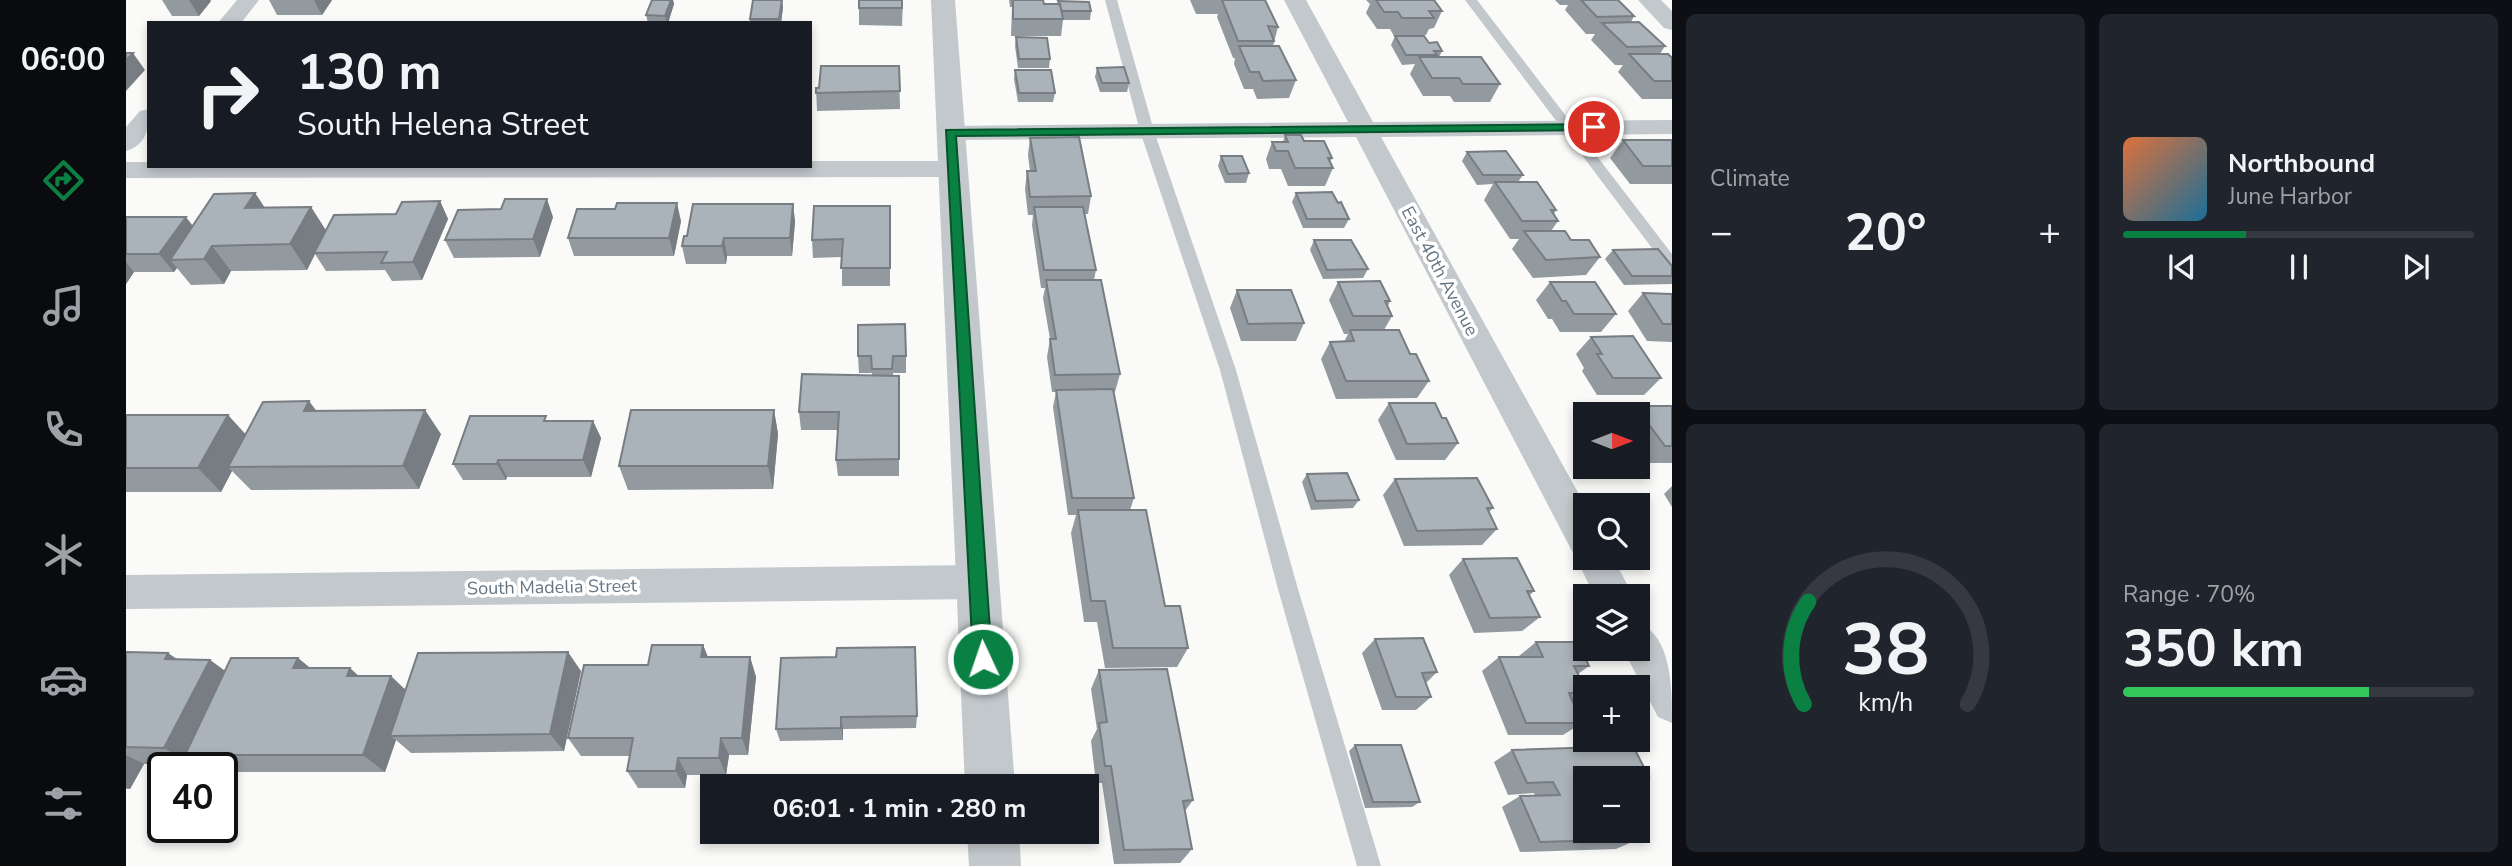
<!DOCTYPE html>
<html lang="en">
<head>
<meta charset="utf-8">
<style>
  :root { --surface:#171b24; --page:#20242c; --text:#f1f3f6; --muted:#9ea1a6; --line:#363941; --accent:#0b8043 }
  body { margin:0; font-family:"Nunito Sans",sans-serif; background:var(--page); color:var(--text); height:100vh; display:flex; flex-direction:column; font-size:26px; white-space:nowrap }
  * { box-sizing:border-box; margin:0 }
  p { font-size:23px; color:var(--muted) }
  .icon { flex:none; width:38px; height:38px; fill:none; stroke:currentColor; stroke-width:2; stroke-linecap:round; stroke-linejoin:round }
  .map { position:relative; flex:1; overflow:hidden }
  .side { display:flex; flex-direction:column; gap:14px; padding:14px; background:#0d0f14; width:840px }
  .side>* { flex:none }
  .top-card { position:absolute; left:21px; top:21px; width:665px; height:147px; border-radius:0px; box-shadow:0 4px 10px #0003; background:#171b24; color:var(--text); overflow:hidden }
  .needle { width:46px; rotate:90deg }
  .buttons { position:absolute; left:1447px; top:402px; display:grid; gap:14px }
  .buttons a { display:grid; place-items:center; width:77px; height:77px; border-radius:0px; background:var(--surface); box-shadow:0 4px 10px #0003; font-size:35px }
  .speed { position:absolute; left:21px; top:752px; display:flex; gap:14px; font-size:35px; font-weight:700; text-align:center }
  .speed>* { display:grid; place-content:center; width:91px; height:91px; border-radius:50%; background:var(--surface); box-shadow:0 4px 10px #0003; line-height:1 }
  .speed .limit { border:4px solid #111; border-radius:10px; background:#fff; color:#111 }
  .pin { position:absolute; display:grid; place-items:center; width:60px; height:60px; color:#fff; margin:-30px; border:4px solid #fff; border-radius:50%; box-shadow:0 2px 7px #0007 }
  .me { position:absolute; width:77px; margin:-38px; rotate:357deg; stroke-linejoin:round; filter:drop-shadow(0 0 5px #0008) }
  .turn { display:flex; align-items:center; gap:24px; height:147px; padding:0 35px; font-size:32px }
  .turn .icon { width:91px; height:91px; stroke-width:2.5 }
  .turn b { display:block; font-size:49px; line-height:60px }
  .big { font-size:52px; font-weight:700; line-height:1.1 }
  .side .widget { flex:1; display:flex; flex-direction:column; justify-content:center; gap:10px; min-width:0; padding:0 24px; border-radius:10px; background:var(--page) }
  .side .dial { align-items:center; gap:0 }
  .dial svg { height:182px; overflow:visible; fill:none; stroke:var(--line); stroke-width:7; stroke-linecap:round; text-anchor:middle }
  .dial text { fill:var(--text); stroke:none }
  .song { display:flex; align-items:center; gap:21px }
  .cover { width:84px; height:84px; border-radius:10px; background:linear-gradient(135deg,hsl(20 70% 55%),hsl(200 70% 35%)) }
  .played { height:7px; border-radius:4px; background:linear-gradient(90deg,var(--accent) 35%,var(--line) 35%) }
  .keys { display:flex; justify-content:space-around; direction:ltr }
  .heat { display:flex; justify-content:space-between; align-items:center; font-size:38px; direction:ltr }
  .charge { height:10px; border-radius:5px; background:linear-gradient(90deg,#34c759 70%,var(--line) 0) }
  .side .tiles { flex:1; display:grid; gap:14px; grid-template-columns:repeat(2,1fr) }
  .trip { position:absolute; left:574px; top:774px; width:399px; height:70px; border-radius:0px; background:var(--surface); box-shadow:0 4px 10px #0003; font-weight:700; line-height:70px; text-align:center }
  main { display:flex; flex:1; min-height:0 }
  .dock { display:flex; flex-direction:column; width:126px; justify-content:space-around; align-items:center; background:#090b0e; color:var(--muted) }
  .dock .icon { width:49px; height:49px }
  .dock .selected { color:var(--accent) }
  .dock b { font-size:32px; color:var(--text) }
  .map>svg:first-child { display:block }
</style>
</head>
<body>
<main>
<nav class="dock">
<b>06:00</b>
<svg class="icon selected" aria-label="directions" viewBox="0 0 24 24"><path d="M12 3l9 9-9 9-9-9zM9 14v-3h6M13 9l2 2-2 2"/></svg>
<svg class="icon" aria-label="music" viewBox="0 0 24 24"><path d="M9 18V5l10-2v13"/><circle cx="6" cy="18" r="3"/><circle cx="16" cy="16" r="3"/></svg>
<svg class="icon" aria-label="phone" viewBox="0 0 24 24"><path d="M5 4h4l2 5-3 2q2 4 5 5l2-3 5 2v4C11 20 4 13 5 4z"/></svg>
<svg class="icon" aria-label="climate" viewBox="0 0 24 24"><path d="M12 3v18M4 7l16 10M4 17L20 7"/></svg>
<svg class="icon" aria-label="car" viewBox="0 0 24 24"><path d="M5 17H2v-5l4-1 3-4h7l3 4 3 1v5h-3M9 17h6M6 11h13"/><circle cx="7" cy="17" r="2"/><circle cx="17" cy="17" r="2"/></svg>
<svg class="icon" aria-label="filters" viewBox="0 0 24 24"><path d="M4 7h16M4 17h16"/><circle cx="9" cy="7" r="2"/><circle cx="15" cy="17" r="2"/></svg>
</nav>
<div class="map">
<svg width="1546" height="866" viewBox="0 0 1546 866">
  <rect width="100%" height="100%" fill="#fafaf8"/>
  <g fill="none" stroke-linecap="round" stroke-linejoin="round">
    <!-- service -->
    <path fill="#c3c8cc" fill-rule="evenodd" d="M979 0H991L1028 131 1110 370 1172 589 1255 866H1231L1152 589 1094 370 1014 131Z
      M1339 0H1351L1546 254V269L1541 268Z"/>
    <!-- minor -->
    <path fill="#c3c8cc" fill-rule="evenodd" d="M111 0H133L115 23H92Z
      M1158 0H1180L1247 122 1546 120V134L1255 137 1460 507V558H1487L1508 597H1469L1450 558 1451 555 1447 553 1230 137 824 140 815 138 812 133 815 128 824 126 1222 122Z
      M1512 0H1535L1546 11V30L1538 28Z
      M23 109C23 128 21 145 0 151V127L14 111Z
      M684 161H826L835 163 839 169 835 175 826 177 0 178V162H23V166H684Z
      M852 565 865 570 871 582 865 594 852 599 0 609V575Z
      M1512 622C1546 637 1546 687 1546 723L1532 717 1497 649H1512Z"/>
    <!-- tertiary -->
    <path fill="#c3c8cc" fill-rule="evenodd" d="M805 0H829L889 786H839Z
      M841 831H893L895 866H843Z"/>
  </g>
  <!-- wall -->
  <path fill="#929a9f" d="M36 0H84L85 1 73 16H46Z
    M143 0H206L196 15H151Z
    M526 0H547L548 4 542 23H522L520 15Z
    M733 0H777L776 26 733 25Z
    M883 0H917L918 4H932V1L965 11 964 20H937L935 36H885L886 7H884Z
    M1064 0H1139L1152 27 1147 46 1170 80 1163 98 1131 99 1127 89H1118L1108 64 1109 58H1107L1091 17 1092 14H1070Z
    M1240 0H1308L1316 11 1308 28 1303 29 1300 35 1268 36 1264 29H1251L1240 13 1244 4Z
    M1429 0H1492L1508 16 1505 22 1539 46 1534 54 1546 58V99H1516L1492 72 1497 65H1489L1465 40 1469 34H1460L1439 10 1442 5H1434Z
    M657 7 655 23H624V19Z
    M1269 36 1303 43 1316 51 1313 57 1374 84 1364 102H1328L1324 96H1297L1284 74 1289 64 1276 65 1265 45Z
    M890 37 924 59 923 68H892L889 46Z
    M773 66 774 109 691 111 690 88Z
    M971 68 1003 83 1001 92H974L969 77Z
    M889 70 929 93 927 102H892L888 79Z
    M1159 135 1178 141 1206 158 1204 162 1207 168 1199 186H1162L1155 169H1143L1140 159 1146 142H1157Z
    M904 138 965 196 962 214H959L970 270 968 280 994 374 989 392H987L1008 498 1004 510 1039 606 1062 648 1051 667 979 668 971 622H958L945 533 950 515H942L927 407 930 392H926L921 357 924 339 917 298 919 288H915L906 225 907 215H902L899 189 901 171H904L902 155Z
    M1497 140H1546V184H1504L1484 158Z
    M1341 152 1397 175 1392 182 1430 210 1428 214 1432 221 1425 231 1445 240 1474 257 1460 275 1407 278 1386 249 1393 239H1384L1358 200 1367 184 1351 185 1336 161Z
    M1095 156 1123 173 1120 183H1099L1092 166Z
    M129 193 139 208 185 207 200 231 270 214 314 201 322 219 296 280 266 281 259 270 200 271 189 254 181 270 105 271 98 284 65 285 51 268 48 272H8L0 284V217L67 226Z
    M1170 193 1212 203 1223 219 1218 228H1177L1166 202Z
    M667 204 669 222 666 256H601L600 264H560L556 246 561 236Z
    M764 206V286H716V257L687 258 686 240Z
    M489 209 555 221 548 256H448L442 238Z
    M427 217 414 257 328 258 319 240Z
    M1188 240 1242 269 1237 278 1197 279 1184 250Z
    M1487 250 1546 266V284L1498 285 1479 259Z
    M1212 282 1264 301 1262 306 1266 316 1258 330 1284 354 1303 381 1291 398 1210 399 1195 359 1204 342H1218L1222 334H1218L1203 300Z
    M1424 282 1490 314 1475 332H1434L1426 319H1422L1410 300Z
    M1111 290 1178 323 1170 341H1115L1104 308Z
    M1517 293 1546 294V342L1521 341 1502 311Z
    M1465 337 1535 378 1518 395H1471L1456 371 1458 368 1450 354Z
    M732 356H780V373H767V376H773V476H712L710 460 712 430H675L673 412 746 376V373H733Z
    M1263 403 1316 418 1332 443 1319 460H1270L1252 420Z
    M1509 406H1546V463H1521L1512 450V415H1500Z
    M648 410 652 434 647 489 502 490 493 466Z
    M190 411 315 434 293 489 125 490 106 471 95 492H0V415H102L119 435Z
    M422 421H467L475 438 465 477H381L380 480H337L327 464Z
    M1181 474 1233 500 1227 508 1185 510 1176 482Z
    M1269 479 1367 508 1363 512 1371 529 1356 545 1278 546 1257 495Z
    M1546 486V507L1538 494Z
    M1337 559 1408 591 1403 596 1414 617 1396 631 1348 633 1323 575Z
    M1249 639 1311 672 1300 683 1305 697 1290 710H1256L1236 653Z
    M1410 642 1463 666 1452 674 1460 690V694L1447 703 1456 723 1437 735H1382L1356 671 1373 657H1393V656Z
    M577 645 582 657H624L630 677 622 755H603L600 775H561L559 788H512L501 771 504 756H455L442 738 522 665Z
    M0 652 51 659 84 660 99 671 172 658 184 668 232 676 280 689 455 671 438 751 285 753 270 740 259 772H96V768H82L70 762 68 765 18 764 4 789H0Z
    M710 657 791 716 790 728 717 729V740L654 741 650 729Z
    M973 670 1067 800 1059 811 1066 849 1054 863 988 864 976 783H970L965 741 971 729 965 689Z
    M1229 745 1294 802 1286 807 1239 808 1223 751Z
    M1386 750 1523 777 1512 783V779H1460L1513 839 1490 849 1394 852 1376 807 1394 796H1409L1408 793 1382 795 1368 762Z"/>
  <!-- shaded-wall -->
  <path fill="#777d82" d="M63 0H84L85 1 73 16Z
    M188 0H206L196 15Z
    M545 0H547L548 4 542 23H541L539 16Z
    M656 0 657 7 655 23H654Z
    M7 53 19 70 0 91V60Z
    M129 193 146 219 119 208Z
    M421 199 427 217 414 257 407 239Z
    M314 201 322 219 296 280 287 262Z
    M551 203 555 221 548 256 543 238Z
    M667 204 669 222 666 256 664 238Z
    M185 207 201 232 188 253 189 254 181 270 164 244Z
    M60 217 74 235 44 260 51 268 48 272 33 254Z
    M598 238 601 256 600 264 596 246Z
    M86 246 105 271 98 284 78 259Z
    M0 262 8 272 0 284Z
    M183 401 201 425 178 411Z
    M299 410 315 434 293 489 277 466Z
    M648 410 652 434 647 489 642 466Z
    M102 415 124 439 102 467 106 471 95 492 72 468Z
    M467 421 475 438 465 477 457 460Z
    M372 460 381 477 380 480 371 464Z
    M577 645 585 665 575 657Z
    M442 652 455 671 438 751 424 734Z
    M42 653 70 672 39 659Z
    M624 657 630 677 622 755 616 738Z
    M172 658 195 677 167 668Z
    M84 660 110 679 59 755 70 762 68 765 38 748Z
    M224 668 245 687 221 676Z
    M265 676 285 695 264 736 270 740 259 772 237 755Z
    M715 717 717 729V740L715 728Z
    M595 738 603 755 600 775 593 758Z
    M0 755 18 764 4 789 0 787Z
    M552 758 561 775 559 788 550 771Z"/>
  <!-- building -->
  <path fill="#aab3b9" stroke="#777d82" stroke-width="2" d="M526 0H545L539 16 520 15Z
    M627 0H656L653 19H624Z
    M733 0H776V8H733Z
    M887 0H917L918 4H934L937 19H887Z
    M1096 0H1139L1152 27 1142 26 1148 41H1112Z
    M1250 0H1308L1316 11H1303L1308 18H1276L1272 12H1258Z
    M1455 0H1492L1508 16 1471 17Z
    M932 1 963 2 965 11H936Z
    M1513 22 1539 46 1501 47 1476 23Z
    M1269 36H1298L1303 43 1311 42 1316 51H1308L1311 55H1280Z
    M890 37 921 38 924 59H893Z
    M1113 46H1153L1170 80 1137 81 1133 72H1124Z
    M0 53H7L0 60Z
    M1503 54H1542L1546 58V81H1528Z
    M1293 57H1355L1374 84H1337L1333 78H1306Z
    M695 66H773L774 91 690 93V88H693Z
    M998 67 1003 83H976L971 68Z
    M889 70H925L929 93H893Z
    M1159 135H1175L1178 141H1198L1206 158H1202L1207 168H1169L1162 151H1150L1146 142H1162Z
    M953 137 965 196 904 197 901 171H910L904 138Z
    M1497 140H1546V166H1517Z
    M1380 151 1397 175H1357L1341 152Z
    M1095 156H1116L1123 173 1102 174Z
    M1369 182H1411L1430 210H1425L1432 221H1396Z
    M1206 192 1212 203 1215 202 1223 219H1181L1170 193Z
    M129 193 119 208 185 207 164 244 86 246 78 259 44 260 88 194Z
    M379 199H421L407 239 319 240 332 210 375 209Z
    M314 201 287 262 255 263 261 252 188 253 208 215 270 214 276 202Z
    M491 203H551L543 238H442L451 209H489Z
    M567 204H667L664 238H598L596 246H556L558 236H561Z
    M688 206H764V268H715L717 239 686 240Z
    M908 207H957L970 270H918Z
    M0 217H60L33 254H0Z
    M1398 231H1439L1445 240H1463L1474 257 1420 260Z
    M1188 240H1225L1242 269 1201 270Z
    M1532 249 1546 266V276H1506L1487 250Z
    M920 280H975L994 374 929 375 924 339H930Z
    M1254 281 1264 301H1259L1266 316H1227L1212 282Z
    M1424 282H1469L1490 314H1448L1440 301H1436Z
    M1111 290H1165L1178 323 1122 324Z
    M1517 293 1546 294V324H1537Z
    M779 324 780 356H767L766 369H746L745 356H732V325Z
    M1224 330H1273L1284 354H1290L1303 381H1220L1204 342 1228 341Z
    M1507 336 1535 378H1487L1471 354H1476L1465 337Z
    M676 374 773 376V459L710 460 713 412H673Z
    M987 389 1008 498H946L930 390Z
    M183 401 178 411 299 410 277 466 102 467 137 402Z
    M1263 403H1309L1316 418H1320L1332 443 1281 444Z
    M1509 406H1546V446H1539Z
    M505 410H648L642 466H493Z
    M0 415H102L72 468H0Z
    M344 416H420L418 421H467L457 460H372L371 464H327Z
    M1221 473 1233 500 1190 501 1181 474Z
    M1351 478 1367 508H1361L1371 529 1291 531 1269 479Z
    M952 510H1020L1039 606H1054L1062 648H987L979 601H965Z
    M1391 558 1408 591H1401L1414 617 1364 618 1337 559Z
    M1297 638 1311 672 1296 673 1305 697H1270L1249 639Z
    M1410 642H1452L1463 666H1448L1460 690V693H1443L1456 723H1400L1373 657H1417Z
    M526 645H577L575 657H624L616 738H595L593 758H552L550 771H501L507 738H442L458 665H522Z
    M789 647 791 716 715 717V728L650 729 655 658 710 657 711 648Z
    M0 652 42 653 39 659 84 660 38 748 0 747Z
    M442 652 424 734 264 736 292 653Z
    M105 658H172L167 668H224L221 676H265L237 755H59Z
    M1041 669 1067 800 1057 801 1066 849 998 850 985 766H979L973 723 981 722 973 670Z
    M1229 745H1275L1294 802H1247Z
    M1507 746 1523 777H1505V779H1460V831H1509L1513 839 1414 842 1394 796 1434 795 1427 782 1401 783 1386 750Z
    M1512 792 1519 807H1512Z"/>
  <!-- route -->
  <path fill="#0b8043" stroke="#07532c" stroke-width="2" d="M1468 124 1472 125V130L830 136 866 659 863 665 857 668 850 665 847 659 820 130Z"/>
  <g text-anchor="middle" dominant-baseline="central" stroke-width="7" stroke-linejoin="round" paint-order="stroke">
    <!-- street labels -->
    <g font-size="18" fill="#657683" stroke="#fff">
      <text transform="translate(1314 271) rotate(62)">East 40th Avenue</text>
      <text transform="translate(426 587) rotate(-1)">South Madelia Street</text>
    </g>
  </g>
</svg>
<div class="buttons">
<a><svg class="needle" viewBox="-14 -14 28 28"><path d="M0-13l5 13h-10z" fill="#e53935"/><path d="M0 13l5-13h-10z" fill="#9ea1a6"/></svg></a>
<a><svg class="icon" aria-label="search" viewBox="0 0 24 24"><circle cx="10" cy="10" r="6"/><path d="M15 15l6 6"/></svg></a>
<a><svg class="icon" aria-label="layers" viewBox="0 0 24 24"><path d="M12 4l9 5-9 5-9-5zM3 14l9 5 9-5"/></svg></a>
<a>+</a>
<a>−</a>
</div>
<div class="speed"><div class="limit">40</div></div>
<div class="pin" style="left:1468px;top:127px;background:#d93025"><svg class="icon" aria-label="arrive" viewBox="0 0 24 24"><path d="M6 21V4h12l-3 4 3 4H6"/></svg></div>
<svg class="me" style="left:857px;top:659px" viewBox="-20 -20 40 40"><circle r="17" fill="#0b8043" stroke="#fff" stroke-width="3"/><path d="M0-11L8 9 0 5-8 9z" fill="#fff"/></svg>
<div class="trip">06:01 · 1 min · 280 m</div>
<div class="top-card">
<div class="turn"><svg class="icon" aria-label="right" viewBox="0 0 24 24"><path d="M7 20v-9h11M14 6l5 5-5 5"/></svg><div><b>130 m</b>South Helena Street</div></div>
</div>
</div>
<section class="side">
<div class="tiles">
<div class="widget"><p>Climate</p>
<div class="heat"><a>−</a><b class="big">20°</b><a>+</a></div>
</div>
<div class="widget">
<div class="song"><i class="cover"></i><div><b>Northbound</b><p>June Harbor</p></div></div>
<div class="played"></div>
<div class="keys"><svg class="icon" aria-label="previous" viewBox="0 0 24 24"><path d="M18 5L8 12l10 7zM5 5v14"/></svg><svg class="icon" aria-label="pause" viewBox="0 0 24 24"><path d="M8 5v14M16 5v14"/></svg><svg class="icon" aria-label="next" viewBox="0 0 24 24"><path d="M6 5l10 7-10 7zM19 5v14"/></svg></div>
</div>
<div class="widget dial"><svg viewBox="0 0 100 80">
<path d="M14 69A42 42 0 1 1 86 69"/>
<path d="M14 69A42 42 0 0 1 16 24" stroke="#0b8043"/>
<text x="50" y="56" font-size="32" font-weight="700">38</text>
<text x="50" y="72" font-size="11">km/h</text>
</svg></div>
<div class="widget"><p>Range · 70%</p><b class="big">350 km</b><div class="charge"></div></div>
</div>
</section>
</main>
</body>
</html>
